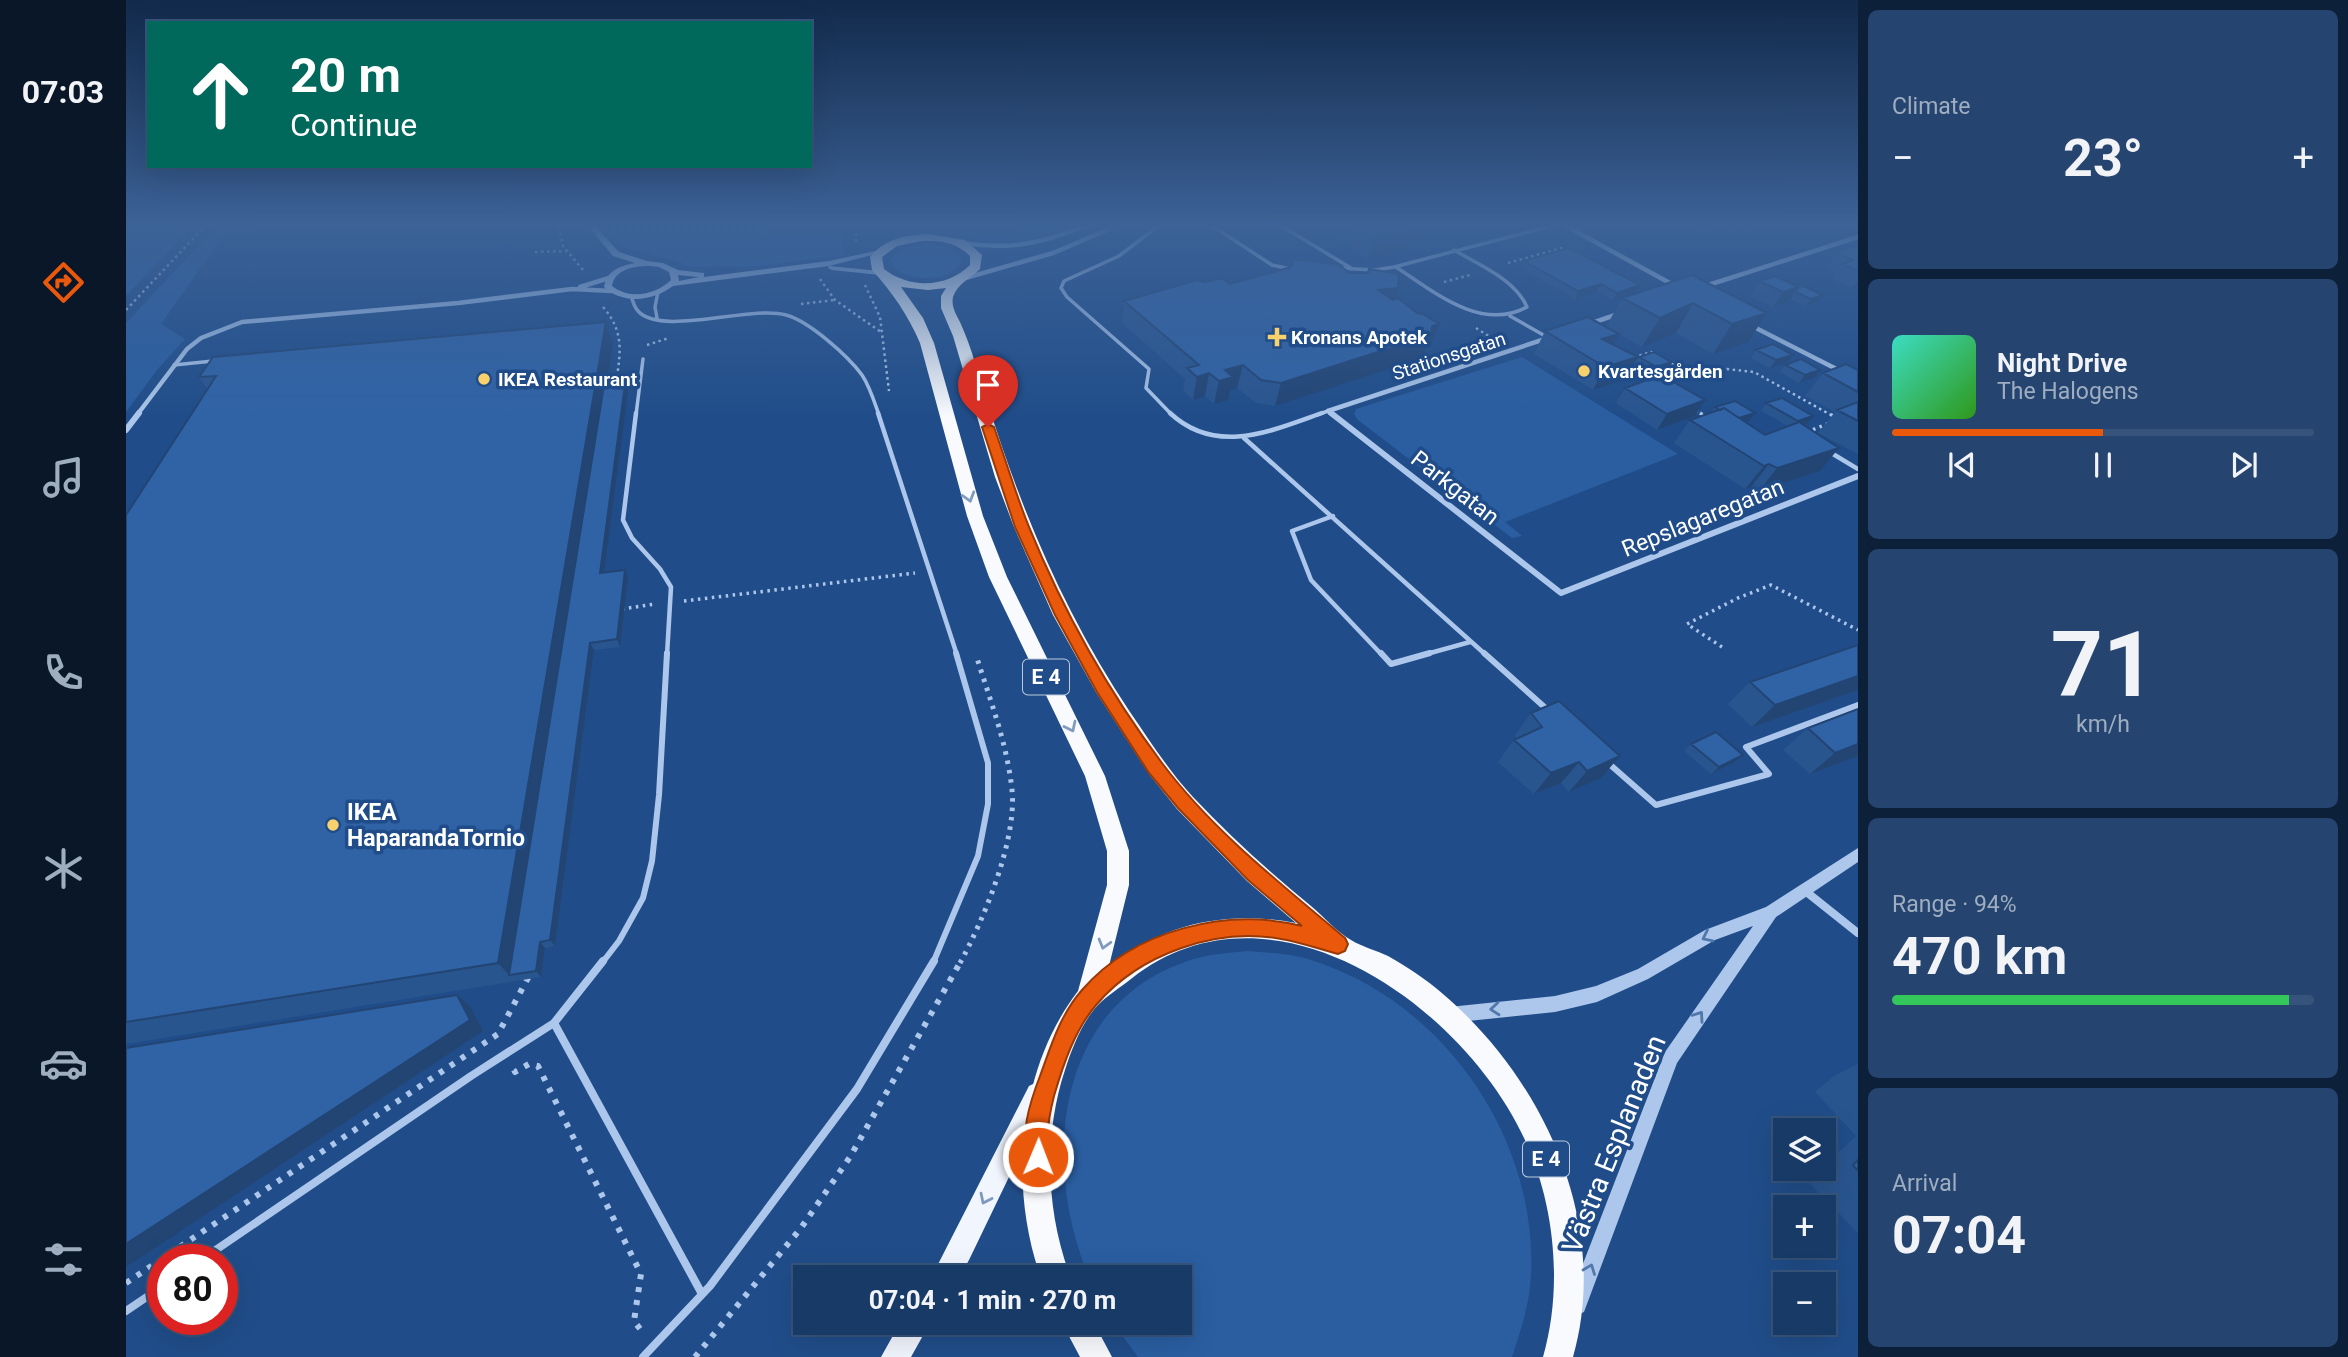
<!DOCTYPE html>
<html lang="en">
<head>
<meta charset="utf-8">
<style>
  :root { --surface:#183a67; --page:#254570; --text:#f1f3f6; --muted:#9fadc0; --line:#36547b; --accent:#ea580c }
  body { margin:0; font-family:Roboto,sans-serif; background:var(--page); color:var(--text); height:100vh; display:flex; flex-direction:column; font-size:26px; white-space:nowrap }
  * { box-sizing:border-box; margin:0 }
  p { font-size:23px; color:var(--muted) }
  .icon { flex:none; width:38px; height:38px; fill:none; stroke:currentColor; stroke-width:2; stroke-linecap:round; stroke-linejoin:round }
  .map { position:relative; flex:1; overflow:hidden }
  .drawer { display:flex; flex-direction:column; gap:10px; padding:10px; background:#0d2039; width:490px }
  .drawer>* { flex:none }
  .banner { position:absolute; left:21px; top:21px; width:665px; height:147px; border-radius:0px; box-shadow:0 7px 28px #0002,0 0 0 2px var(--line); background:#00695c; color:#fff; overflow:hidden }
  .fabs { position:absolute; left:1647px; top:1118px; display:grid; gap:14px }
  .fabs a { display:grid; place-items:center; width:63px; height:63px; border-radius:0px; background:var(--surface); box-shadow:0 7px 28px #0002,0 0 0 2px var(--line); font-size:35px }
  .speed { position:absolute; left:21px; top:1244px; display:flex; gap:14px; font-size:35px; font-weight:700; text-align:center }
  .speed>* { display:grid; place-content:center; width:91px; height:91px; border-radius:50%; background:var(--surface); box-shadow:0 7px 28px #0002,0 0 0 2px var(--line); line-height:1 }
  .speed .limit { border:10px solid #d22; background:#fff; color:#111 }
  .pin { position:absolute; display:grid; place-items:center; width:60px; height:60px; color:#fff; margin:-72px -30px; border-radius:50% 50% 50% 0; rotate:-45deg; box-shadow:0 0 7px #0007 }
  .pin .icon { rotate:45deg }
  .me { position:absolute; width:77px; margin:-38px; rotate:1deg; stroke-linejoin:round; filter:drop-shadow(0 0 5px #0008) }
  .turn { display:flex; align-items:center; gap:24px; height:147px; padding:0 28px; font-size:32px }
  .turn .icon { width:91px; height:91px; stroke-width:2.5 }
  .turn b { display:block; font-size:49px; line-height:60px }
  .big { font-size:52px; font-weight:700; line-height:1.1 }
  .drawer .tile { flex:1; display:flex; flex-direction:column; justify-content:center; gap:10px; min-width:0; padding:0 24px; border-radius:10px; background:var(--page) }
  .drawer .dial { align-items:center; gap:0 }
  .dial b { font-size:91px; line-height:1 }
  .song { display:flex; align-items:center; gap:21px }
  .cover { width:84px; height:84px; border-radius:10px; background:linear-gradient(135deg,hsl(170 70% 55%),hsl(110 70% 35%)) }
  .played { height:7px; border-radius:4px; background:linear-gradient(90deg,var(--accent) 50%,var(--line) 50%) }
  .keys { display:flex; justify-content:space-around; direction:ltr }
  .heat { display:flex; justify-content:space-between; align-items:center; font-size:38px; direction:ltr }
  .charge { height:10px; border-radius:5px; background:linear-gradient(90deg,#34c759 94%,var(--line) 0) }
  .trip { position:absolute; left:667px; top:1265px; width:399px; height:70px; border-radius:0px; background:var(--surface); box-shadow:0 7px 28px #0002,0 0 0 2px var(--line); font-weight:700; line-height:70px; text-align:center }
  main { display:flex; flex:1; min-height:0 }
  .dock { display:flex; flex-direction:column; width:126px; justify-content:space-around; align-items:center; background:#0a1729; color:var(--muted) }
  .dock .icon { width:49px; height:49px }
  .dock .current { color:var(--accent) }
  .dock b { font-size:32px; color:var(--text) }
  .map>svg:first-child { display:block }
</style>
</head>
<body>
<main>
<nav class="dock">
<b>07:03</b>
<svg class="icon current" aria-label="directions" viewBox="0 0 24 24"><path d="M12 3l9 9-9 9-9-9zM9 14v-3h6M13 9l2 2-2 2"/></svg>
<svg class="icon" aria-label="music" viewBox="0 0 24 24"><path d="M9 18V5l10-2v13"/><circle cx="6" cy="18" r="3"/><circle cx="16" cy="16" r="3"/></svg>
<svg class="icon" aria-label="phone" viewBox="0 0 24 24"><path d="M5 4h4l2 5-3 2q2 4 5 5l2-3 5 2v4C11 20 4 13 5 4z"/></svg>
<svg class="icon" aria-label="climate" viewBox="0 0 24 24"><path d="M12 3v18M4 7l16 10M4 17L20 7"/></svg>
<svg class="icon" aria-label="car" viewBox="0 0 24 24"><path d="M5 17H2v-5l4-1 3-4h7l3 4 3 1v5h-3M9 17h6M6 11h13"/><circle cx="7" cy="17" r="2"/><circle cx="17" cy="17" r="2"/></svg>
<svg class="icon" aria-label="filters" viewBox="0 0 24 24"><path d="M4 7h16M4 17h16"/><circle cx="9" cy="7" r="2"/><circle cx="15" cy="17" r="2"/></svg>
</nav>
<div class="map">
<svg width="1732" height="1357" viewBox="0 0 1732 1357">
  <rect width="100%" height="100%" fill="#204d89"/>
  <!-- green -->
  <path fill="#2a5ea1" d="M7 227H66L0 296V229Z
    M90 227H131L102 229 35 324 59 339 31 370 0 412V323Z
    M475 227H715L719 255 633 266 563 267 553 262 498 248 477 231Z
    M827 227H941C902 241 864 254 827 227Z
    M799 244C813 245 829 246 836 260 827 284 786 281 769 269L765 260C772 248 786 246 799 244Z
    M1396 357 1552 454 1379 522 1396 536 1386 538 1232 420 1228 414 1230 409Z
    M1122 951C1145 953 1169 954 1191 962 1319 1005 1411 1138 1405 1274 1404 1303 1395 1330 1386 1357H1012L987 1323H1054V1278L963 1277C916 1167 927 1008 1059 962 1080 954 1101 953 1122 951Z"/>
  <g fill="none" stroke-linecap="round" stroke-linejoin="round">
    <!-- path-far3 -->
    <path stroke="#acc7eb" stroke-width="2.5" stroke-dasharray="2.5 3.5" stroke-linecap="butt" d="M433 227 437 246 457 270
      M730 227V243
      M409 252 440 251
      M1382 263 1439 247
      M694 279 709 300 755 332
      M1318 282 1344 275
      M739 285 754 317 763 391
      M675 304 709 300
      M477 307C498 331 495 352 490 382
      M0 310 78 227
      M1350 328 1369 340
      M521 345 543 338
      M1577 415 1540 390 1490 363 1525 352 1571 378 1601 369 1628 372 1705 415"/>
    <!-- path-far2 -->
    <path stroke="#acc7eb" stroke-width="3.5" stroke-dasharray="2.5 4.5" stroke-linecap="butt" d="M1574 413 1624 447 1674 435 1713 419 1702 413
      M558 601 789 573
      M496 609 529 604
      M1596 647 1561 624 1612 598 1645 585 1732 630"/>
    <!-- path-far1 -->
    <path stroke="#acc7eb" stroke-width="5" stroke-dasharray="3.5 6" stroke-linecap="butt" d="M834 963C858 919 891 840 886 790 881 743 864 700 850 655"/>
    <!-- path -->
    <path stroke="#acc7eb" stroke-width="6" stroke-dasharray="5 8" stroke-linecap="butt" d="M388 1070 389 1072 403 1064 412 1066 515 1274 508 1321 518 1334
      M0 1283 372 1034 403 976
      M569 1357 675 1228 724 1157 835 961"/>
    <!-- service-far3 -->
    <path stroke="#acc7eb" stroke-width="3.5" d="M1031 227 993 256 938 281 935 288 941 297 1023 369 1020 388 1046 415
      M1088 227 1146 265 1164 269
      M1157 227 1225 268
      M1270 267C1308 292 1355 332 1401 307 1389 279 1353 265 1328 250
      M1212 268 1249 270 1268 267 1421 227
      M505 296C507 301 508 307 512 311 535 337 625 305 660 315 683 321 722 356 736 375 744 387 748 401 753 415
      M1384 316 1421 337
      M531 318 529 307 532 292
      M48 365 87 361
      M510 415 517 359
      M1191 415 1202 411"/>
    <!-- service-far2 -->
    <path stroke="#acc7eb" stroke-width="4.5" d="M510 413 497 520 506 538 534 569 545 587 541 655
      M752 413 831 655
      M1044 413C1090 456 1145 431 1196 413
      M1118 438 1360 655
      M1702 451 1732 469
      M1207 516 1166 531 1185 580 1256 655
      M1297 655 1344 642"/>
    <!-- service-far1 -->
    <path stroke="#acc7eb" stroke-width="6" d="M1255 653 1265 664 1304 653
      M1358 653 1424 712
      M1481 762 1530 805 1643 774 1620 747 1732 705
      M476 963 493 941 517 898 526 861 533 795 541 653
      M807 963 852 856 862 804V763L830 653"/>
    <!-- service -->
    <path stroke="#acc7eb" stroke-width="8" d="M477 961 428 1023 576 1294
      M75 1260 345 1076 428 1023
      M0 1311 37 1286
      M517 1357 584 1286 731 1089 808 961"/>
    <!-- minor-far2 -->
    <path stroke="#acc7eb" stroke-width="4.5" d="M1442 227 1551 287
      M837 243C879 250 916 244 955 227
      M836 279 927 253 988 227
      M454 287 483 278
      M1576 287 1732 237
      M1463 324 1495 313
      M1624 325 1732 380
      M1202 411 1207 415
      M1202 411 1422 338
      M11 415 61 349 75 338 116 322 332 303 446 289 486 291"/>
    <!-- minor-far1 -->
    <path stroke="#acc7eb" stroke-width="6" d="M1205 413 1435 593 1732 476
      M0 430 13 413"/>
    <!-- minor -->
    <path stroke="#acc7eb" stroke-width="8" d="M1678 890 1732 933"/>
    <!-- tertiary -->
    <path fill="#acc7eb" fill-rule="evenodd" d="M463 227H470L493 252 521 261 537 263 552 270 578 273V277L703 261 754 250 758 252 703 266 547 286C527 301 497 305 478 287 481 270 494 266 509 263L487 256ZM525 266 533 267 543 272 545 280C529 295 504 300 486 286 489 268 510 266 525 266ZM552 275 573 277 553 281Z
      M703 266 754 271 758 273 754 275 706 270 702 268Z
      M1732 848V862L1650 917 1551 1063 1458 1312 1451 1315 1444 1312 1441 1305 1539 1052 1627 926 1589 940 1522 979 1471 1002 1429 1012 1323 1023 1317 1021 1315 1015 1317 1009 1323 1007 1429 996 1470 986 1512 969 1579 930 1640 907Z"/>
    <!-- primary -->
    <path fill="#f0f5fe" fill-rule="evenodd" d="M911 1082 919 1086 923 1094 843 1260 833 1278H805L903 1086Z
      M774 1323H804L785 1357H755Z"/>
    <!-- trunk -->
    <path fill="#f8fafe" fill-rule="evenodd" d="M802 234 839 240 856 255 854 269C846 277 831 284 827 297 825 306 830 314 834 322 846 348 853 377 862 404 896 513 940 616 1004 712 1024 741 1043 771 1067 797 1104 836 1143 872 1185 906 1198 917 1211 932 1225 940 1236 947 1250 950 1262 956 1280 966 1301 980 1317 994 1418 1080 1485 1224 1447 1357H1417C1437 1288 1429 1205 1399 1140 1337 1005 1145 868 1005 979 995 987 982 995 972 1005 956 1022 946 1048 939 1070 917 1136 920 1213 945 1278H915C882 1186 892 1069 952 991L981 885V851L959 776 863 577 841 516 794 343C782 315 766 292 746 270L744 257C758 239 780 235 802 234ZM795 241C814 240 830 242 844 256V265C821 288 783 289 758 269L756 257 771 246ZM775 287 802 290 820 288 815 296V308L827 336 869 477 888 527 927 615 970 692 1023 774 1051 809 1121 881 1170 923C1100 910 1039 923 983 966L1003 885V851L979 776 881 577 857 516 808 343 797 318Z
      M936 1323H968L986 1357H954Z"/>
  </g>
  <!-- wall -->
  <path fill="#29558f" d="M1193 227H1292L1284 250 1241 259 1193 228Z
    M1576 227H1602L1584 231Z
    M1604 227H1628L1611 230Z
    M1732 246V286L1726 288 1706 278 1710 272 1700 267 1710 252Z
    M1398 261 1514 285 1510 293 1487 300 1471 291 1449 299 1395 268Z
    M1243 269 1268 300 1291 313 1313 324 1304 346 1300 348 1296 358 1149 406 1130 403 1111 388 1104 390 1102 400 1088 404 1079 396 1067 400 1057 391 1059 379 996 323 998 301 1079 282 1104 284 1224 273H1241Z
    M1566 275 1622 342 1587 354 1550 333 1516 347 1493 334 1487 345 1498 380 1467 390 1408 354 1419 331 1480 327 1496 298Z
    M1633 281 1668 285 1697 295 1691 302 1680 306 1664 299 1662 302 1647 307 1624 296Z
    M480 322 487 345 482 379 500 377 503 385 478 573 502 578 494 647 468 650 429 946 419 948 415 977 0 1044V515L81 389 73 377Z
    M1630 350 1661 362 1644 368 1625 358Z
    M1513 357 1541 370 1526 374 1508 364Z
    M1659 365 1689 377 1673 383 1654 372Z
    M1732 370V454L1692 433 1709 412 1679 396 1697 373Z
    M1499 388 1579 400 1569 416 1531 430 1490 403Z
    M1640 403 1681 424 1677 425 1694 471 1633 491 1625 487 1619 489 1548 443 1564 420 1586 412 1589 407 1623 421 1619 422 1639 435 1662 426 1635 411Z
    M1732 645V690L1626 727 1602 704 1624 682Z
    M1405 713 1475 778 1443 792 1435 783 1408 794 1372 762 1388 740 1391 739 1389 735Z
    M1682 728 1732 756 1684 774 1657 750Z
    M1565 744 1609 762 1585 774 1558 751Z
    M1732 1064V1233L1681 1181 1694 1169H1698V1166L1730 1136 1689 1092 1708 1076Z"/>
  <!-- shaded-wall -->
  <path fill="#224574" d="M1277 227H1292L1284 250 1241 259 1248 238Z
    M1586 227H1602L1584 231Z
    M1614 227H1628L1611 230Z
    M1732 281V286L1726 288Z
    M1475 284 1471 291 1449 299 1452 291Z
    M1514 285 1510 293 1487 300 1491 293Z
    M1673 287 1662 302 1647 307 1657 292Z
    M1272 288 1264 310 1252 290Z
    M1697 295 1691 302 1680 306 1685 299Z
    M1567 303 1550 333 1516 347 1534 318Z
    M1641 313 1622 342 1587 354 1606 324Z
    M480 322 487 345 390 974 383 975 372 963Z
    M1313 324 1304 346 1300 348 1296 358 1149 406 1155 383Z
    M1493 334 1480 357 1476 339Z
    M1667 355 1661 362 1644 368 1650 360Z
    M1512 357 1498 380 1467 390 1479 367Z
    M1545 362 1541 370 1526 374 1531 367Z
    M1117 365 1111 388 1104 390 1102 400 1088 404 1093 381 1099 370Z
    M1694 370 1689 377 1673 383 1679 375Z
    M1083 373 1079 396 1067 400 1071 377Z
    M500 377 503 385 477 581 474 573Z
    M1579 400 1569 416 1531 430 1541 414Z
    M1629 413 1623 421 1604 427 1609 419Z
    M1687 416 1681 424 1666 429 1672 421Z
    M1713 448 1694 471 1633 491 1651 468Z
    M1643 464 1625 487 1619 489 1638 466Z
    M499 570 502 578 494 647 491 639Z
    M464 643 468 650 429 946 424 940Z
    M1732 676V690L1626 727 1649 705Z
    M1732 744V756L1684 774 1709 753Z
    M1617 755 1609 762 1585 774 1593 767Z
    M1494 756 1475 778 1443 792 1461 771Z
    M1453 762 1435 783 1408 794 1425 773Z
    M414 942 419 948 415 977 410 971Z
    M331 995 344 1006 357 1031 0 1267V1244Z"/>
  <!-- building -->
  <path fill="#3063a6" stroke="#224574" stroke-width="2" d="M1230 227H1289L1291 229 1248 238Z
    M1732 246V271L1716 264 1727 260 1710 252Z
    M1443 248 1514 285 1491 293 1475 284 1452 291 1398 261Z
    M1167 259 1211 264 1224 273H1242L1243 269 1273 274 1272 288 1252 290 1267 300 1272 298 1291 313 1297 314 1313 324 1306 326 1305 335 1155 383 1135 380 1117 365 1099 370 1107 377 1093 381 1083 373 1071 377 1061 368 1073 365 998 301 1071 280 1079 282 1096 278 1104 284 1165 267Z
    M1566 275 1641 313 1606 324 1567 303 1534 318 1496 298Z
    M1649 276 1673 287 1657 292 1633 281Z
    M1673 284 1697 295 1685 299 1669 292 1673 287 1668 285Z
    M1462 317 1493 334 1476 339 1512 357 1479 367 1419 331Z
    M480 322 372 963 0 1022V515L90 376 73 377 87 357Z
    M1647 344 1667 355 1650 360 1630 350Z
    M1528 352 1545 362 1531 367 1513 357Z
    M1675 359 1694 370 1679 375 1659 365Z
    M1720 364 1732 370V392L1697 373Z
    M1535 375 1579 400 1541 414 1499 388Z
    M500 377 474 573 499 570 491 639 464 643 424 940 414 942 410 971 383 975 479 379Z
    M1656 398 1687 416 1672 421 1640 403Z
    M1609 401 1629 413 1613 418 1598 408 1594 410 1589 407Z
    M1732 402V421L1711 410Z
    M1598 408 1639 435 1673 422 1713 448 1651 468 1643 464 1638 466 1564 420Z
    M1732 645V676L1649 705 1624 682Z
    M1433 701 1494 756 1461 771 1453 762 1425 773 1388 740 1416 727 1405 713Z
    M1732 709V744L1709 753 1682 728Z
    M1590 732 1617 755 1593 767 1565 744Z
    M331 995 344 1020 0 1244V1048Z
    M1732 1160V1171L1727 1165Z"/>
  <!-- one-way arrows -->
  <defs><path id="oneway-chevron" d="M-2-3.5L2.5 0L-2 3.5" fill="none" stroke-width="1.6" stroke-linecap="round" stroke-linejoin="round" transform="scale(1.75)"/></defs>
  <g stroke="#819bbe">
    <use href="#oneway-chevron" transform="translate(843 497) rotate(73)"/>
    <use href="#oneway-chevron" transform="translate(945 727) rotate(64)"/>
    <use href="#oneway-chevron" transform="translate(978 944) rotate(106)"/>
  </g>
  <g stroke="#5178ab">
    <use href="#oneway-chevron" transform="translate(1581 937) rotate(154)"/>
    <use href="#oneway-chevron" transform="translate(1369 1009) rotate(175)"/>
    <use href="#oneway-chevron" transform="translate(1573 1016) rotate(-55)"/>
    <use href="#oneway-chevron" transform="translate(1464 1269) rotate(-69)"/>
  </g>
  <use stroke="#7e99be" href="#oneway-chevron" transform="translate(859 1199) rotate(116)"/>
  <!-- sky -->
  <linearGradient id="sky" x2="0" y2="1"><stop stop-color="#122a4b"/><stop offset="0.54" stop-color="#3c6297"/><stop offset="1" stop-color="#3c6297" stop-opacity="0"/></linearGradient>
  <rect width="1732" height="417" fill="url(#sky)"/>
  <!-- route -->
  <path fill="#ea580c" stroke="#983908" stroke-width="2" d="M862 424 868 427C880 461 890 495 903 527 937 610 982 691 1036 763 1086 830 1155 884 1219 938L1222 944 1219 951 1212 954C1193 949 1174 942 1155 939 1090 927 1014 954 971 1004 949 1029 937 1065 928 1096 925 1108 922 1122 922 1133 922 1145 924 1154 920 1165L912 1168 904 1165C892 1138 904 1102 914 1076 925 1046 934 1015 956 990 1008 930 1100 907 1176 926L1122 880 1052 808 1023 773 971 692 929 615 889 527 856 427Z"/>
  <!-- markers -->
  <g fill="#f8d16d" stroke="#204d89" stroke-width="2.5">
    <path d="M1147.5 326.5h7v7h7v7h-7v7h-7v-7h-7v-7h7z"/>
    <circle cx="1458" cy="371" r="7"/>
    <circle cx="358" cy="379" r="7"/>
    <circle cx="207" cy="825" r="7"/>
  </g>
  <g text-anchor="middle" dominant-baseline="central" stroke-width="7" stroke-linejoin="round" paint-order="stroke">
    <!-- far-poi labels -->
    <g font-size="19" font-weight="bold" fill="#fff" stroke="#204d89" text-anchor="start">
      <text x="1165" y="337">Kronans Apotek</text>
      <text x="1472" y="371">Kvartesgården</text>
      <text x="372" y="379">IKEA Restaurant</text>
    </g>
    <!-- far-street labels -->
    <g font-size="19" fill="#fff" stroke="#204d89">
      <text transform="translate(1323 356) rotate(-18)">Stationsgatan</text>
    </g>
    <!-- shield labels -->
    <g fill="#204d89" stroke="#bccadc" stroke-width="2">
      <rect x="897" y="659.5" width="46" height="35" rx="5"/>
      <rect x="1397" y="1141.5" width="46" height="35" rx="5"/>
    </g>
    <g font-size="21" font-weight="bold" fill="#fff">
      <text x="920" y="677">E 4</text>
      <text x="1420" y="1159">E 4</text>
    </g>
    <!-- street labels -->
    <g font-size="23" fill="#fff" stroke="#204d89">
      <text transform="translate(1329 488) rotate(38)">Parkgatan</text>
      <text transform="translate(1577 518) rotate(-22)">Repslagaregatan</text>
    </g>
    <!-- poi labels -->
    <g font-size="23" font-weight="bold" fill="#fff" stroke="#204d89" text-anchor="start">
      <text x="221" y="812">IKEA<tspan x="221" dy="26">HaparandaTornio</tspan></text>
    </g>
    <!-- near-street labels -->
    <g font-size="28" fill="#fff" stroke="#204d89">
      <text transform="translate(1488 1144) rotate(-68)">Västra Esplanaden</text>
    </g>
  </g>
</svg>
<div class="fabs">
<a><svg class="icon" aria-label="layers" viewBox="0 0 24 24"><path d="M12 4l9 5-9 5-9-5zM3 14l9 5 9-5"/></svg></a>
<a>+</a>
<a>−</a>
</div>
<div class="speed"><div class="limit">80</div></div>
<div class="pin" style="left:862px;top:427px;background:#d93025"><svg class="icon" aria-label="arrive" viewBox="0 0 24 24"><path d="M6 21V4h12l-3 4 3 4H6"/></svg></div>
<svg class="me" style="left:912px;top:1157px" viewBox="-20 -20 40 40"><circle r="17" fill="#ea580c" stroke="#fff" stroke-width="3"/><path d="M0-11L8 9 0 5-8 9z" fill="#fff"/></svg>
<div class="trip">07:04 · 1 min · 270 m</div>
<div class="banner">
<div class="turn"><svg class="icon" aria-label="ahead" viewBox="0 0 24 24"><path d="M12 20V5M6 11l6-6 6 6"/></svg><div><b>20 m</b>Continue</div></div>
</div>
</div>
<section class="drawer">
<div class="tile"><p>Climate</p>
<div class="heat"><a>−</a><b class="big">23°</b><a>+</a></div>
</div>
<div class="tile">
<div class="song"><i class="cover"></i><div><b>Night Drive</b><p>The Halogens</p></div></div>
<div class="played"></div>
<div class="keys"><svg class="icon" aria-label="previous" viewBox="0 0 24 24"><path d="M18 5L8 12l10 7zM5 5v14"/></svg><svg class="icon" aria-label="pause" viewBox="0 0 24 24"><path d="M8 5v14M16 5v14"/></svg><svg class="icon" aria-label="next" viewBox="0 0 24 24"><path d="M6 5l10 7-10 7zM19 5v14"/></svg></div>
</div>
<div class="tile dial"><b>71</b><p>km/h</p></div>
<div class="tile"><p>Range · 94%</p><b class="big">470 km</b><div class="charge"></div></div>
<div class="tile"><p>Arrival</p><b class="big">07:04</b></div>
</section>
</main>
</body>
</html>
